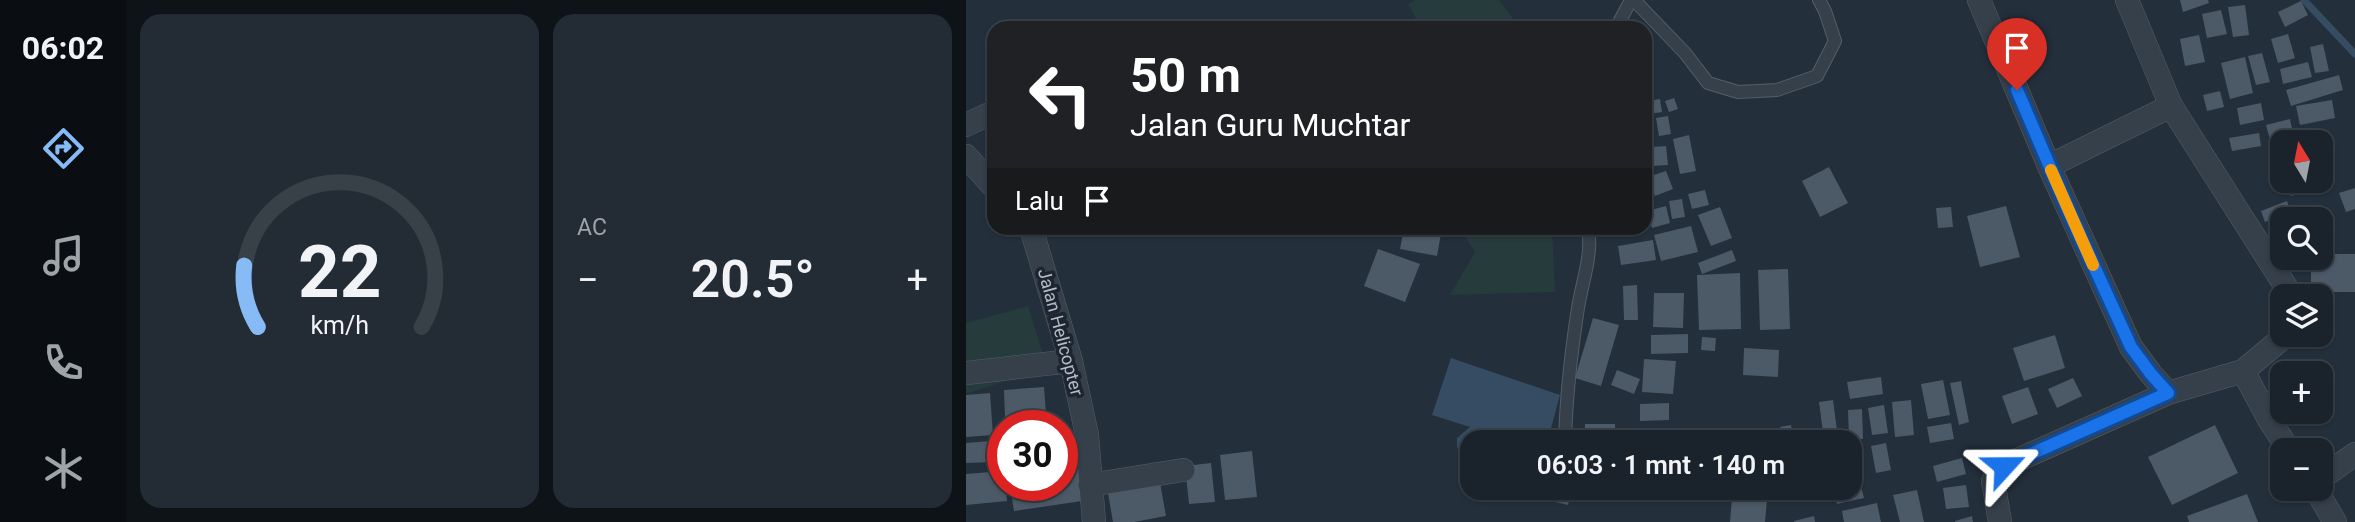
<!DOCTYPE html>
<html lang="id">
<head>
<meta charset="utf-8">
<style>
  :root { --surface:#1a232c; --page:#232b34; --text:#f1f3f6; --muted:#9fa4a9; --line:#384048; --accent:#87bbf6 }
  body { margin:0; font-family:Roboto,sans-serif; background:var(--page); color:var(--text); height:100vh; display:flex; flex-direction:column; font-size:26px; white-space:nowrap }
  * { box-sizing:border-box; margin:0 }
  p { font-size:23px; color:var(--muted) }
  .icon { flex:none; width:38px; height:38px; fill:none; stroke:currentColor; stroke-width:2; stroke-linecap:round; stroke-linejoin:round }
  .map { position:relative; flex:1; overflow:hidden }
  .drawer { display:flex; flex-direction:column; gap:14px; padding:14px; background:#0e1318; width:840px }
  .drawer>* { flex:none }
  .guide { position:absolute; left:21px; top:21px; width:665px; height:214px; border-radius:21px; box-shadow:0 2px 5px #0004,0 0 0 2px var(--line); background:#202124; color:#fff; overflow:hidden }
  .needle { width:46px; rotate:350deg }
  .buttons { position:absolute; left:1304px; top:130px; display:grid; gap:14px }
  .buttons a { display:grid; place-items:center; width:63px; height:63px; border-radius:14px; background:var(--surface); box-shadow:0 2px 5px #0004,0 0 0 2px var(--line); font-size:35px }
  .speed { position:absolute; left:21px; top:410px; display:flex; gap:14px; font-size:35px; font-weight:700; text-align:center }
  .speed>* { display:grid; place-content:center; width:91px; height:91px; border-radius:50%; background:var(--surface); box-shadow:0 2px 5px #0004,0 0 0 2px var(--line); line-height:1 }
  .speed .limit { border:10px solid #d22; background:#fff; color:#111 }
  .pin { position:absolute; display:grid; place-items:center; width:60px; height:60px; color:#fff; margin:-72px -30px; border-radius:50% 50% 50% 0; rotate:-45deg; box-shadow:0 0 7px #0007 }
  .pin .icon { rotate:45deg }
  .me { position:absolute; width:77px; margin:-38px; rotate:66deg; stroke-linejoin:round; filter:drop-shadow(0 0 5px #0008) }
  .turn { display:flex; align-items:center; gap:24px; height:147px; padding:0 28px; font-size:32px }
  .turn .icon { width:91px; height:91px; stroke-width:2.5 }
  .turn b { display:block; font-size:49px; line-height:60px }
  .then { display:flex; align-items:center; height:66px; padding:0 28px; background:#0003; gap:14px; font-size:26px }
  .big { font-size:52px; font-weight:600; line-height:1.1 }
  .drawer .tile { flex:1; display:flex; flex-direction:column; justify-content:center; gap:10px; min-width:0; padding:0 24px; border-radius:21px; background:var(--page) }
  .drawer .dial { align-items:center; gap:0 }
  .dial svg { height:182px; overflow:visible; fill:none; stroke:var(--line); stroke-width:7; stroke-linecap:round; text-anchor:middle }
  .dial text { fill:var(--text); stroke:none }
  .heat { display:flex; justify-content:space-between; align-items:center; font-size:38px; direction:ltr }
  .drawer .tiles { flex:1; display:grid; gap:14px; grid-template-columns:repeat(2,1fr) }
  .trip { position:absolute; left:494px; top:430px; width:402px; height:70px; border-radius:21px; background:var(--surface); box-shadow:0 2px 5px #0004,0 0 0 2px var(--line); font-weight:600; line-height:70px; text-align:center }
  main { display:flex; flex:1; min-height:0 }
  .menu { display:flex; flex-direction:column; width:126px; justify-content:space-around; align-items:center; background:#0a0e12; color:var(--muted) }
  .menu .icon { width:49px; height:49px }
  .menu .on { color:var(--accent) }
  .menu b { font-size:32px; color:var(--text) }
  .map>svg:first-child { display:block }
</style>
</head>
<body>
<main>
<nav class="menu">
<b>06:02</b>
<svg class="icon on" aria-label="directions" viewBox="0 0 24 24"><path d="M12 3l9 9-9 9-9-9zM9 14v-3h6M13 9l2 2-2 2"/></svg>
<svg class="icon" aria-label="music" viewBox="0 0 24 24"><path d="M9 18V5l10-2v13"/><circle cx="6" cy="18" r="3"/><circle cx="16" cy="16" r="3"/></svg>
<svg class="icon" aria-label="phone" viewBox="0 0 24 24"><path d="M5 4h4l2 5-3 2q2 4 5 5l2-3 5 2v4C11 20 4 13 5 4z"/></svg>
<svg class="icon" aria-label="climate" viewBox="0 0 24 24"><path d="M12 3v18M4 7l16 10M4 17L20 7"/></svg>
</nav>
<section class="drawer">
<div class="tiles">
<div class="tile dial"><svg viewBox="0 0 100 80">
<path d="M14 69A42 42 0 1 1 86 69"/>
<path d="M14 69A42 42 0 0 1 8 42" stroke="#87bbf6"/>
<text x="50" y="56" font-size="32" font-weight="700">22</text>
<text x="50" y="72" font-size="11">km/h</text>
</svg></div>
<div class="tile"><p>AC</p>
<div class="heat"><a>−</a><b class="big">20.5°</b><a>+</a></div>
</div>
</div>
</section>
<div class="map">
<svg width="1389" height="522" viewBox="0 0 1389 522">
  <rect width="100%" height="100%" fill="#232f3b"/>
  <!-- green -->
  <path fill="#253b3c" d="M449 0H533L554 28H455L442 4Z
    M493 228H586L589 292 484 295 509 252Z
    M62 306 81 367 0 394V323Z"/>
  <!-- water -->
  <path fill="#364c62" d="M485 358 594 395 581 443H558L538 437 540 443H506V464L497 461 491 447V438L504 427 466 415Z"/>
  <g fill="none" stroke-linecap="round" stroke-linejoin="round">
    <!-- stream -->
    <path stroke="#364c62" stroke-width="7" d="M1338 0 1389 54"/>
  </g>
  <!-- building -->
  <path fill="#4c5967" d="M1214 0H1242L1243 3 1217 12Z
    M1335 1 1342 15 1319 27 1312 12Z
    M1279 5 1283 35 1267 37 1262 7Z
    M1255 10 1261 34 1241 38 1236 14Z
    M1322 34 1329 58 1312 63 1305 39Z
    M1233 35 1239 62 1219 66 1214 39Z
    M1357 44 1363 71 1349 73 1344 47Z
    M1296 53 1304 82 1290 85 1282 56Z
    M1279 57 1287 93 1264 99 1255 63Z
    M1342 62 1346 77 1317 84 1314 69Z
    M1373 75 1377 90 1325 106 1320 90Z
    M1254 91 1258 107 1241 111 1237 95Z
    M708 98 712 109 703 112 699 101Z
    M694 99 696 112 683 114 681 101Z
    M1366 100 1369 118 1334 125 1330 106Z
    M1295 103 1298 120 1274 125 1271 108Z
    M702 116 705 134 693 136 690 118Z
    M1324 119 1327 134 1304 140 1300 125Z
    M1293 133 1295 146 1266 151 1263 138Z
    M723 135 730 171 714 174 707 139Z
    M700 146 702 165 686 166 685 147Z
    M863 167 882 203 854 217 836 181Z
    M700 171 707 189 689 196 682 177Z
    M1321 180H1347L1349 190 1325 196Z
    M1389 188V209L1380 212 1373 193Z
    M739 190 743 205 726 209 722 194Z
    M716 199 719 217 706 219 703 201Z
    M1321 201 1325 212 1299 222 1295 211Z
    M700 206 704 223 686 228 681 211Z
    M1040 206 1054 257 1014 267 1001 216Z
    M754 207 766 238 745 246 732 215Z
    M985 207 987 227 972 228 970 208Z
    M725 226 732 252 695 261 688 235Z
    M438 228H476L471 256 434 249Z
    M1316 228V250L1309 253 1302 234Z
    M687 240 690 260 655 265 652 246Z
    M412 249 454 264 439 302 398 286Z
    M766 250 770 261 736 274 732 263Z
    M1354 254H1389V292H1345V257H1354Z
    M822 269 824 329 794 330 792 270Z
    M774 273 775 329 733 330 731 275Z
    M671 285 672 320H658L657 286Z
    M688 293H718L717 328 687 327Z
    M627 318 653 325 635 386 609 378Z
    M722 334V353L685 354V335Z
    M1089 335 1099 368 1058 381 1047 348Z
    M736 337 750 338 749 351 735 350Z
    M778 348 813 350 812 377 777 375Z
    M678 359 710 361 707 394 676 392Z
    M651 370 674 379 668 394 645 385Z
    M915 377 917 394 884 399 881 382Z
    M1107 378 1116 396 1091 408 1082 389Z
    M977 380 984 415 962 419 955 384Z
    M995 381 1003 422 993 425 984 383Z
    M78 387 80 414 39 417 38 390Z
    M1062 387 1072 414 1046 424 1036 396Z
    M24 393 27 435 0 437V395Z
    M867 400 872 438 858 440 853 402Z
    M945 400 948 435 929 437 926 402Z
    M703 403V420L674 421V404Z
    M918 405 922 433 906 435 902 408Z
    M896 409 897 439H883L882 410Z
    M985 423 988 439 964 443 961 427Z
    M619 424H649V443H619Z
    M825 425 828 443H817L814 427Z
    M1249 425 1272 473 1206 505 1182 457Z
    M24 441 25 462 0 463V443Z
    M920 443 925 470 910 473 905 446Z
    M116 448 123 500 48 511 44 485H96V451Z
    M286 451 291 497 259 500 254 455Z
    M996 458 1000 474 971 482 967 466Z
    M245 463 249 502 223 504 219 466Z
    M37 471V485H40L41 501 0 505V474Z
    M193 477 200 516 168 522H147L141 487Z
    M894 482 898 498 871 504 867 488H884V485Z
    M1000 485 1003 507 980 509 977 488Z
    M570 488H606L602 505 568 497Z
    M951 490 958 522H934L927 495Z
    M1281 494 1292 522H1223L1221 516Z
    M766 498 801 500 799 522H764Z
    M911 503 915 522H878L876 511Z
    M848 516 849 522H828V521Z
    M1006 516 1007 522H989V521Z"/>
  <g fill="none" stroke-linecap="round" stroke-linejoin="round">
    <!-- service casing -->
    <g stroke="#545e69" stroke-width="14">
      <path id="service" d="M668 0 719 53 742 83 772 92 811 90 851 76 869 41 859 11 853 0
        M650 28 665 0
        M599 443C600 397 605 353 612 308 616 282 627 254 622 228"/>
    </g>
    <!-- minor casing -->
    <g stroke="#545e69" stroke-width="24">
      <path id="minor" d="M1013 0 1083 166 1165 347 1185 374 1202 393 1277 371 1313 341 1319 334
        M1161 0 1205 106 1320 287 1323 296
        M0 125 21 115
        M0 156 28 187
        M1083 166 1205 106
        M65 228 105 361 121 435 128 522
        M1277 371 1304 421 1323 450
        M0 373 105 361
        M1354 479 1389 454
        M124 485 217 470
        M1349 488 1369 522
        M1034 522 1027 481 1038 466 1202 393"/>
    </g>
    <!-- service -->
    <use href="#service" stroke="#36404b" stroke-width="12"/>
    <!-- minor -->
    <use href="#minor" stroke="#36404b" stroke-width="23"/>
  </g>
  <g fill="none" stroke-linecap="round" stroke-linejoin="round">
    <!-- route casing -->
    <g stroke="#114b97" stroke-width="18">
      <path id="route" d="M1038 466 1202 393 1185 374 1165 347 1105 216 1051 90"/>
    </g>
    <!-- route -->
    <use href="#route" stroke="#1a73e8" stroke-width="12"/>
    <!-- slow -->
    <path stroke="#f59e0b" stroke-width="12" d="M1085 170 1127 265"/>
  </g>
  <g text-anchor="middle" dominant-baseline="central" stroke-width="7" stroke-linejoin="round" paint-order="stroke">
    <!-- street labels -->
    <g font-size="18" fill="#b2bbc7" stroke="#1c2530">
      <text transform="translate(95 332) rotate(75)">Jalan Helicopter</text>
    </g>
  </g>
</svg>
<div class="buttons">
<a><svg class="needle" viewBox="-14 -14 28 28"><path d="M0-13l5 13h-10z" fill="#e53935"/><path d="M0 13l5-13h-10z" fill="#9fa4a9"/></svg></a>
<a><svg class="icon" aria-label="search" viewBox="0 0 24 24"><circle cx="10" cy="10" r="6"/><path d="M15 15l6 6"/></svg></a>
<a><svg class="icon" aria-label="layers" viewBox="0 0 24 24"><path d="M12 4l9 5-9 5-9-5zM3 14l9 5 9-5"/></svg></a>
<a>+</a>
<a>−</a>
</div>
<div class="speed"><div class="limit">30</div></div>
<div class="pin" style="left:1051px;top:90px;background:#d93025"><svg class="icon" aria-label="arrive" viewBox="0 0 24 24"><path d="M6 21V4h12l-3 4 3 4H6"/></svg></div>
<svg class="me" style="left:1038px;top:466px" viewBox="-20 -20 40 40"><path d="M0-17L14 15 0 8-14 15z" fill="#1a73e8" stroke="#fff" stroke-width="4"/></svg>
<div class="trip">06:03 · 1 mnt · 140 m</div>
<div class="guide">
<div class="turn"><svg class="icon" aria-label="left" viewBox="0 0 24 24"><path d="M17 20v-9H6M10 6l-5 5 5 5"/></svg><div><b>50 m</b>Jalan Guru Muchtar</div></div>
<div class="then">Lalu<svg class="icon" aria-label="arrive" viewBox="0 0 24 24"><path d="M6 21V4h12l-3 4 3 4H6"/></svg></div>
</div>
</div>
</main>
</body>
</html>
